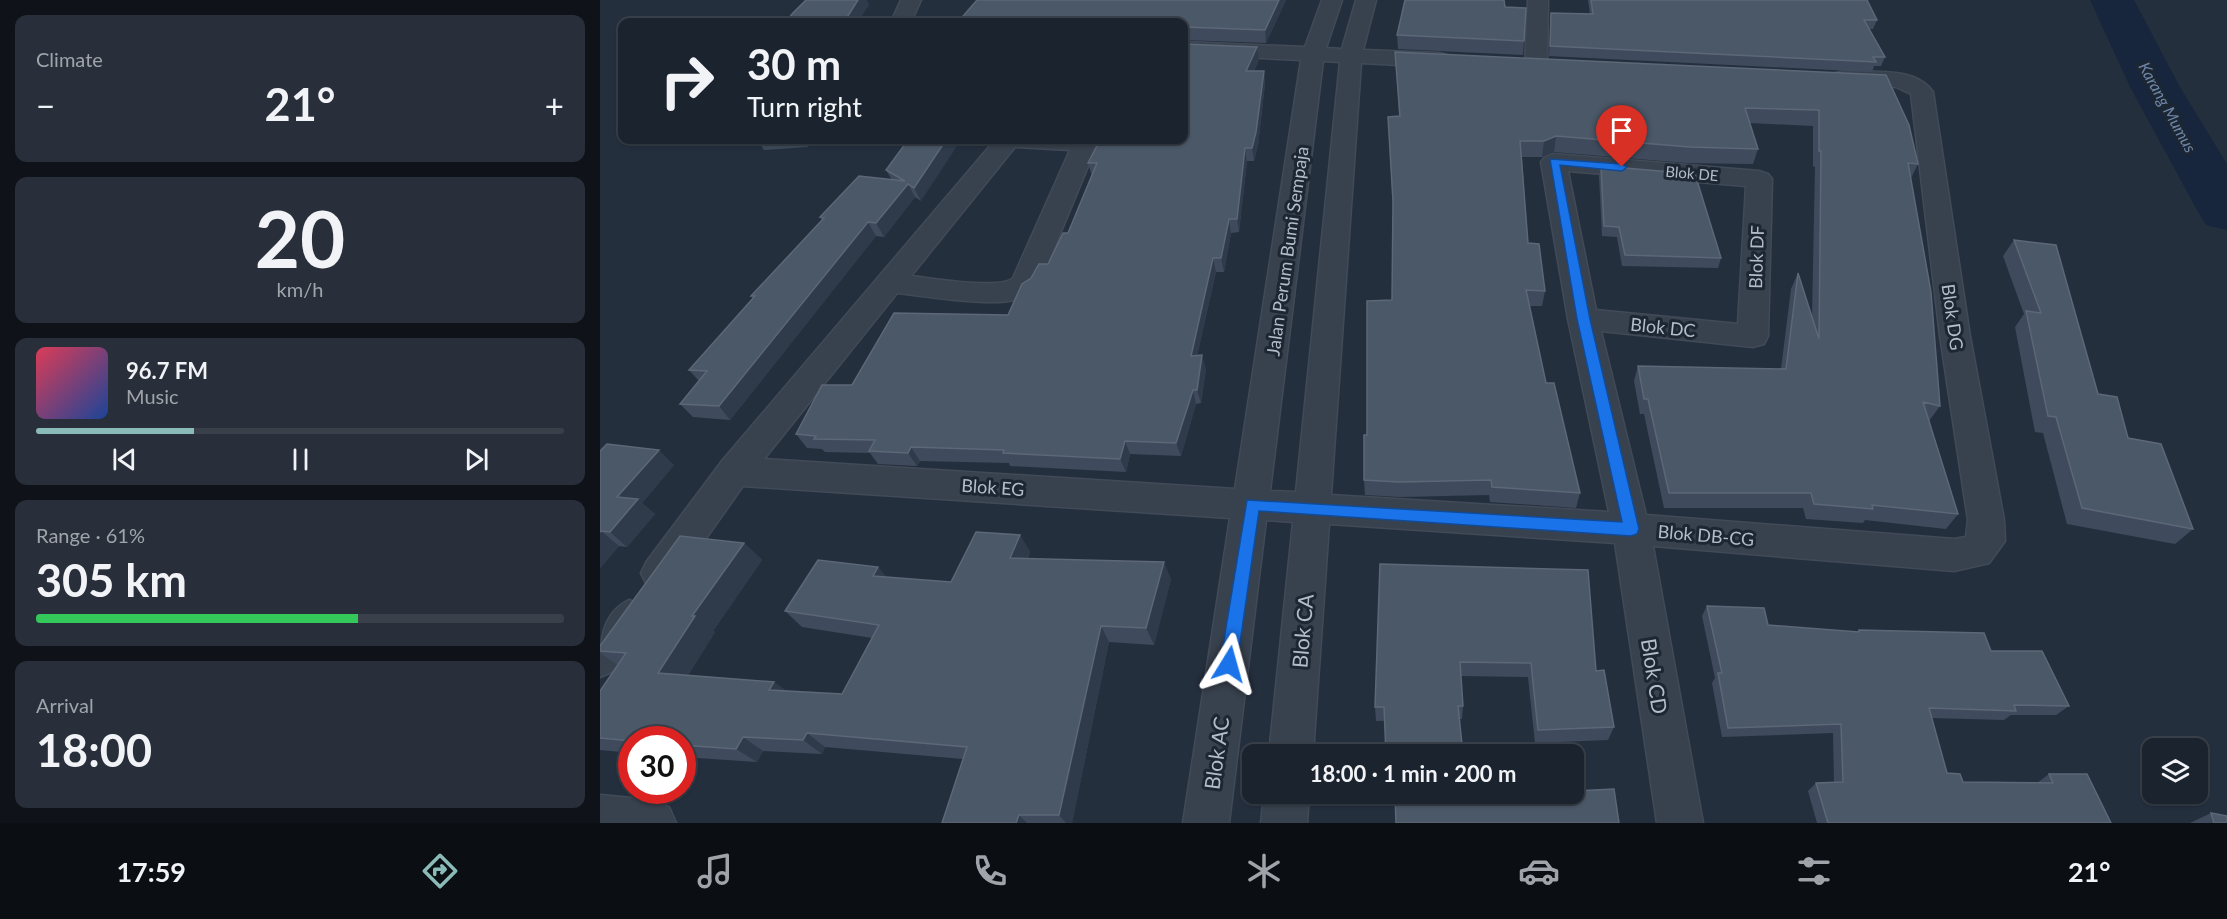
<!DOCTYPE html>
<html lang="en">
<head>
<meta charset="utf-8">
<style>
  :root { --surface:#1b232e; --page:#282f3a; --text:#f1f3f6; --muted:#a0a4aa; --line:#39404a; --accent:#8bbbb9 }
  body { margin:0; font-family:Lato,sans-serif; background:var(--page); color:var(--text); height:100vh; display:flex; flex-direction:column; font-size:22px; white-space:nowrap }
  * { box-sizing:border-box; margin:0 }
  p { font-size:20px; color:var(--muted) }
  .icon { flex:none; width:33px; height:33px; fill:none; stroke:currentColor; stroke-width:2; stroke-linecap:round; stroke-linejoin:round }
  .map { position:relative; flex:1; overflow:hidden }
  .panel { display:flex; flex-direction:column; gap:15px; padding:15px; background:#0f1319; width:600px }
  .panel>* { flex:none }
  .banner { position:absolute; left:18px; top:18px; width:570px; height:126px; border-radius:12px; box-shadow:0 2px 4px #0004,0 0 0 2px var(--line); background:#1b232e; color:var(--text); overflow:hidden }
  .controls { position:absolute; left:1542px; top:738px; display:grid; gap:12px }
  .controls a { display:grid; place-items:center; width:66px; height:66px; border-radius:12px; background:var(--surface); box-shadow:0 2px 4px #0004,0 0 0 2px var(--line); font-size:30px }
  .speed { position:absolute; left:18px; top:726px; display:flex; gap:12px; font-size:30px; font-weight:700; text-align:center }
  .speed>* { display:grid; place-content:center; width:78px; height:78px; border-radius:50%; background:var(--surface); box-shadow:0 2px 4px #0004,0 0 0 2px var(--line); line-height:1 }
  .speed .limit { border:9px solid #d22; background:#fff; color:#111 }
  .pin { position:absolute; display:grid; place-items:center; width:51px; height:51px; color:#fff; margin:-62px -26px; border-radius:50% 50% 50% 0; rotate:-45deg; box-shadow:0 0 6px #0007 }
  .pin .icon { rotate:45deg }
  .me { position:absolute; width:66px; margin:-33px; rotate:8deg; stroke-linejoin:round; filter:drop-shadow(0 0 4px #0008) }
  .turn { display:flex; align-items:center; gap:21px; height:126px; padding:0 30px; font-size:27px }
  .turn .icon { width:78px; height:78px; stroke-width:2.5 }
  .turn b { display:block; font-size:42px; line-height:51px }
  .big { font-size:45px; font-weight:700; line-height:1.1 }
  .panel .tile { flex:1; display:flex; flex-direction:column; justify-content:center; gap:9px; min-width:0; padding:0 21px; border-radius:12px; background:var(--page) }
  .panel .dial { align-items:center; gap:0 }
  .dial b { font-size:78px; line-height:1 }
  .song { display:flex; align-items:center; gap:18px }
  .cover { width:72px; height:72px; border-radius:9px; background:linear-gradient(135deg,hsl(350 70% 55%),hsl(220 70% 35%)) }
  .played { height:6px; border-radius:3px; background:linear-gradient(90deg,var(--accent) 30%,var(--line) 30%) }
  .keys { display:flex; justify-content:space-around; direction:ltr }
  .heat { display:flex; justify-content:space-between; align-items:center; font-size:33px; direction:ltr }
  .charge { height:9px; border-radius:4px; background:linear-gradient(90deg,#34c759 61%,var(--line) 0) }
  .trip { position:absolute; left:642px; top:744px; width:342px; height:60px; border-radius:12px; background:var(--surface); box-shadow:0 2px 4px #0004,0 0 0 2px var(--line); font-weight:700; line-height:60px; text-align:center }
  .tabs { display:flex; height:96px; justify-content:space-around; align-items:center; background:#0b0e12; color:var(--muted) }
  .tabs .icon { width:42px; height:42px }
  .tabs .active { color:var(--accent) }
  .tabs b { font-size:27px; color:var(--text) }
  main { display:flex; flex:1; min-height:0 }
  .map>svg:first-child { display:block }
</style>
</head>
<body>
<main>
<section class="panel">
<div class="tile"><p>Climate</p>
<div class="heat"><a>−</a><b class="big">21°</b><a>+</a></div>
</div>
<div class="tile dial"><b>20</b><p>km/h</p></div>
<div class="tile">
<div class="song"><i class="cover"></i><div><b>96.7 FM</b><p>Music</p></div></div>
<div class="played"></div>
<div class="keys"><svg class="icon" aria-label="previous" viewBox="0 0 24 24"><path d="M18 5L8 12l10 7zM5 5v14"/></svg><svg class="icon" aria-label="pause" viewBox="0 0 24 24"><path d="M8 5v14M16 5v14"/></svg><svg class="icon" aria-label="next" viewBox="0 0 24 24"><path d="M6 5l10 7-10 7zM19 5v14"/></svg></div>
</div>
<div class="tile"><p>Range · 61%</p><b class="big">305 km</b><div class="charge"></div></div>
<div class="tile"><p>Arrival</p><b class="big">18:00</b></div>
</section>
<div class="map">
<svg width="1627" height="823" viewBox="0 0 1627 823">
  <rect width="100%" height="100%" fill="#242f3e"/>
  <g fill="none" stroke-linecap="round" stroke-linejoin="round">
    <!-- river -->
    <path fill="#17263c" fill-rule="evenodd" d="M1490 0H1534L1580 87 1627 164V230L1606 225 1598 212 1530 87Z"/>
    <!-- minor casing -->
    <g stroke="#414a57" stroke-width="3">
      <path id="minor" d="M301 0H321L311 22H291Z
        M722 0H742L726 48 742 49 756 0H776L763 50 839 53 847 55 850 60 847 65 839 67 761 63 731 495 1009 512 968 319 941 162 945 157 954 154 1159 171 1168 174 1172 179 1168 336 1164 344 1153 347 1001 331 1046 515 1354 539 1366 537 1368 520 1340 336 1311 94 1296 87 1244 85 1236 83 1233 78 1236 73 1244 71C1271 73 1315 66 1333 92L1370 336 1404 520 1405 541 1389 563 1354 571 1053 546 1103 823H1057L1015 543 729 524 713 754H669L693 522 666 520 629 823H583L630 518 143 486 73 585 60 590 47 585 41 573 47 561 122 461 395 140H486L493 142 496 147 443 275C440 281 436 290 431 294 408 311 326 296 297 293L164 459 635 489 701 60 584 54V42L705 47ZM723 61 740 62 696 492 670 491ZM415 147 470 150 413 278C400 290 330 278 311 276ZM968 171 1146 186 1138 324 996 310Z
        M928 0H948L947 64 944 69H928L925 64Z
        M29 600 43 605 49 618 14 671 0 677C0 644 0 614 29 600Z
        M664 794H709L707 823H661Z
        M0 795 53 800 69 807 76 823H0Z"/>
    </g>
    <!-- minor -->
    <use href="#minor" fill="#38414e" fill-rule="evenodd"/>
  </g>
  <!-- wall -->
  <path fill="#3f4b5c" d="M377 0H686L666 43 584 40V22Z
    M988 0H1267L1277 20 1273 29H1269L1285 57 1281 66H1274L1272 72 949 56 951 13 990 14Z
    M797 35 924 41 923 55 798 49Z
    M795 52 1286 75 1318 164 1311 178 1340 406 1329 421 1358 514 1346 529 1265 520 1263 523 1206 519 1203 508H1064L1044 414H1040L1034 381 1038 366 1181 369 1191 289 1198 273 1212 318 1215 167 1213 166V126L1150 123 1158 149 1153 164 1086 163 954 152 942 157H922L928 243 945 291 942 306H930L946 383 980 493 976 508 890 502 889 495 800 497 765 495 764 480 767 435 792 300 793 210 788 117 799 116Z
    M659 60 654 71H664L665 84 658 145 654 161H647L639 232 631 233 624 272H616L597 356 606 369 601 403 596 404 581 456 530 454 526 472 410 466 409 463 320 461 317 466 278 464 270 453 225 452 222 449 207 448 196 434 252 385 408 315 448 264 468 233 492 176 488 163Z
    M157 140H212L208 147 164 150Z
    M308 140 321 201 315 197 284 237 276 236 130 420 93 417 80 404 99 381 89 370 153 299 151 296 222 220 220 217 292 180 286 170Z
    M1001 166 1121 258 1118 268 1022 266 1017 237 1002 236 999 176Z
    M1414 240 1498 394 1528 438 1593 529 1575 544 1467 524 1443 433 1435 432 1415 327 1424 314 1403 256Z
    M0 451 74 465 42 503 55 514 27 547 19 546 0 568Z
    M420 535 430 552 428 558 571 579 554 645 509 642 472 823H342L363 759 225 747 222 754 163 751 157 762 82 757V740H32V753L0 750V691L18 665 0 653V646L144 543 162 560 113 631 115 632 88 675 174 682 186 691 242 694 272 638 202 627 185 611 278 567 287 578 351 582Z
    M780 564 996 671 1014 727 1008 740 935 743 928 677 861 676 863 706 862 719 776 721 775 707Z
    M1107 606 1168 625 1257 632 1259 630 1391 651 1469 706 1456 715H1411L1404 720 1332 718 1347 773 1363 782 1437 783 1449 774 1511 823H1217L1208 791 1216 783 1234 782 1233 733 1122 737 1112 683 1115 678 1102 616Z
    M1611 813 1627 823H1590Z"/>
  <!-- shaded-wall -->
  <path fill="#2f3b4b" d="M258 0H267L269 5 258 22H244Z
    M679 0H686L666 43 665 30Z
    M657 47 659 60 648 84 646 71Z
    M664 71 665 84 658 145 654 161 652 148Z
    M956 136 954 152 942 157 944 141Z
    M204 140H212L208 147Z
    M346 140H361L321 201 314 188Z
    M645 148 647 161 639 232 637 219Z
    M308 184 315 197 284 237 276 223Z
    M629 219 631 233 624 272 621 258Z
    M268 222 276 236 130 420 119 406Z
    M613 258 616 272 594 369 591 356Z
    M602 355 606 369 601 403 597 390Z
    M593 390 596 404 581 456 576 443Z
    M525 441 530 454 526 472 520 459Z
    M311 447 320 461 317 466 308 453Z
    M59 450 74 465 42 503 55 514 27 547 10 532 17 497Z
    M1 531 19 546 0 568V532Z
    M420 535 430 552 420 575 410 558Z
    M144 543 162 560 113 631 115 632 80 688 58 673 92 616Z
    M564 562 571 579 554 645 546 628Z
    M278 567 293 584 273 576Z
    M501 626 509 642 472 823H466L459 815Z
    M174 682 193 697 169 690Z
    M207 733 225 747 222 754 203 740Z
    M143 737 163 751 157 762 136 749Z
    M419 815 427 823H416Z"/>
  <!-- building -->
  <path fill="#4b5868" stroke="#5c6777" stroke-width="1.5" d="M206 0H258L244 22H186L192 14Z
    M377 0H679L665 30 584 27V22H358Z
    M805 0H904L905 7 926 8 924 41 797 35Z
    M991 0H1267L1277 20H1264L1285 57H1273L1276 62 950 46 951 13 993 14Z
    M584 44 657 47 646 71H664L656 132 652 148H645L637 219H629L621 258H613L591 356 602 355 597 390H593L576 443 525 441 520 459 403 453 404 450 311 447 308 453 269 451 275 440 214 439 216 436 196 434 222 385H252L294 313 408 315 422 284 431 278 439 264H448L463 233H468L497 163H488L500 140H584Z
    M795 52 1286 75 1309 125 1318 164 1308 163 1331 292 1340 406 1323 402 1358 514 1272 505 1273 509 1214 504 1211 493H1069L1048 399H1044L1038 366 1186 369 1198 273 1219 339 1221 151H1219V110L1145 108 1158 149 1090 147 956 136 944 141H920L928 243 939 244 945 291 926 290 946 383H954L980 493 892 487 891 480 799 482 764 480V435H767V301L792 300 793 201 788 117 800 116Z
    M308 140H346L314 188 308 184 276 223 268 222 119 406 80 404 107 371 89 370 155 296H151L224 218 220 217 259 176 305 181 286 170Z
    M1001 166 1095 174 1121 258 1025 255 1019 227 1004 226Z
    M1414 240 1456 245 1498 394 1517 397 1528 438 1561 444 1593 529 1482 508 1456 417 1448 416 1426 311 1441 313Z
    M7 444 59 450 17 497 38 499 10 532 1 531 0 532V451Z
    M376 532 420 535 410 558 564 562 546 628 501 626 459 815H419L416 823H342L367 747 207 733 203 740 143 737 136 749 82 745V740H32V741L0 738V691L26 653 0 651V646L80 536 144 543 92 616H95L58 673 174 682 169 690 242 694 279 625 185 611 218 560 278 567 273 576 351 582Z
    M780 564 988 570 996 671 1004 670 1014 727 938 730 931 663 860 662 863 706H858L863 754H786L784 707H775Z
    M1107 606 1164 608 1168 625 1259 632V630L1384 633 1391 651H1442L1469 706 1414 705 1416 711 1329 708 1347 773 1360 774 1363 782 1453 783 1449 774H1487L1511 823H1228L1216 783 1243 782 1241 724 1128 728 1118 673H1122Z
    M1014 789 1019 823H796L795 794H867V796L924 794H974V791Z
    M1611 813 1627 816V823H1614Z"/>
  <!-- route -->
  <path fill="#1a73e8" stroke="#114b97" stroke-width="1.5" d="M950 159 1022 164 1027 167 1022 171 960 165 990 319 1039 529 1037 534 1031 536 659 511 637 664 635 669 629 672 623 669 620 664 647 500 1022 522 977 319Z"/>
  <g text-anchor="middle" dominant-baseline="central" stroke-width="6" stroke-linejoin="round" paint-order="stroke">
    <!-- far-street labels -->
    <g font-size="15" fill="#b4bcc9" stroke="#1d2633">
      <text transform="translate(1092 173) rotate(5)">Blok DE</text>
    </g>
    <!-- far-water labels -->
    <g font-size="16" font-style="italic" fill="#6d86a8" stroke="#1d2633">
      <text transform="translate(1568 107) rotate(61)">Karang Mumus</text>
    </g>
    <!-- street labels -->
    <g font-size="18" fill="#b4bcc9" stroke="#1d2633">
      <text transform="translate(687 251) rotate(-82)">Jalan Perum Bumi Sempaja</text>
      <text transform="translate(1156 257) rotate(-88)">Blok DF</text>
      <text transform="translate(1353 317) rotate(82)">Blok DG</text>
      <text transform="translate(1063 327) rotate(6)">Blok DC</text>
      <text transform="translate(393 487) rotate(4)">Blok EG</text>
      <text transform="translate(1106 535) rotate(5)">Blok DB-CG</text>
    </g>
    <!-- near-street labels -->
    <g font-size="21" fill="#b4bcc9" stroke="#1d2633">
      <text transform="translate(702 631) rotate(-85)">Blok CA</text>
      <text transform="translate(1055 676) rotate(81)">Blok CD</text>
      <text transform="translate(616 753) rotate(-82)">Blok AC</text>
    </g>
  </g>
</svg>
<div class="controls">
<a><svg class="icon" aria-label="layers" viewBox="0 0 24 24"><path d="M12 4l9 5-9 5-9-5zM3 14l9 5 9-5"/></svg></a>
</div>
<div class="speed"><div class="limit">30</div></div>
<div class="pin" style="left:1022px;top:167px;background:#d93025"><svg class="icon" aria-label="arrive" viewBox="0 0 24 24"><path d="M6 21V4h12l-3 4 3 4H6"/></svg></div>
<svg class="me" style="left:629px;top:664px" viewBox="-20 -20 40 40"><path d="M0-17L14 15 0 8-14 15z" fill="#1a73e8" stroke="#fff" stroke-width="4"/></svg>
<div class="trip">18:00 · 1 min · 200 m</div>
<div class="banner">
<div class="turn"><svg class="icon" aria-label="right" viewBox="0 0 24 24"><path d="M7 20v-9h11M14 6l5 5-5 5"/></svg><div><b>30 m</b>Turn right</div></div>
</div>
</div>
</main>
<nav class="tabs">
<b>17:59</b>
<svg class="icon active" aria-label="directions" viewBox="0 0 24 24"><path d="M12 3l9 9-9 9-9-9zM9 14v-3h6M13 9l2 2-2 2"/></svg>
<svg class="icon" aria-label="music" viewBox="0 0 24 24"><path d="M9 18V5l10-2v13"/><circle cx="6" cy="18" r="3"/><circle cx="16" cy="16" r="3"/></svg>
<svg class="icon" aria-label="phone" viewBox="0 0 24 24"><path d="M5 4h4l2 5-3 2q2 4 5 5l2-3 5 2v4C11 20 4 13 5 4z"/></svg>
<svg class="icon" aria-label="climate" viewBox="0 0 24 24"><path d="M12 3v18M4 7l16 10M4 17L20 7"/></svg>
<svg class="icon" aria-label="car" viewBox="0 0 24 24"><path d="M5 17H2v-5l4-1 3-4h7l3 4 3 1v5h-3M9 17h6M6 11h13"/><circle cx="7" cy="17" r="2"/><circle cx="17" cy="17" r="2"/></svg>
<svg class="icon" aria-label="filters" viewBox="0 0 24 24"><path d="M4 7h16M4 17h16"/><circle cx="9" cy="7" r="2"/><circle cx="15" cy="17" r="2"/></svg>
<b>21°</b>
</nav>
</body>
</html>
